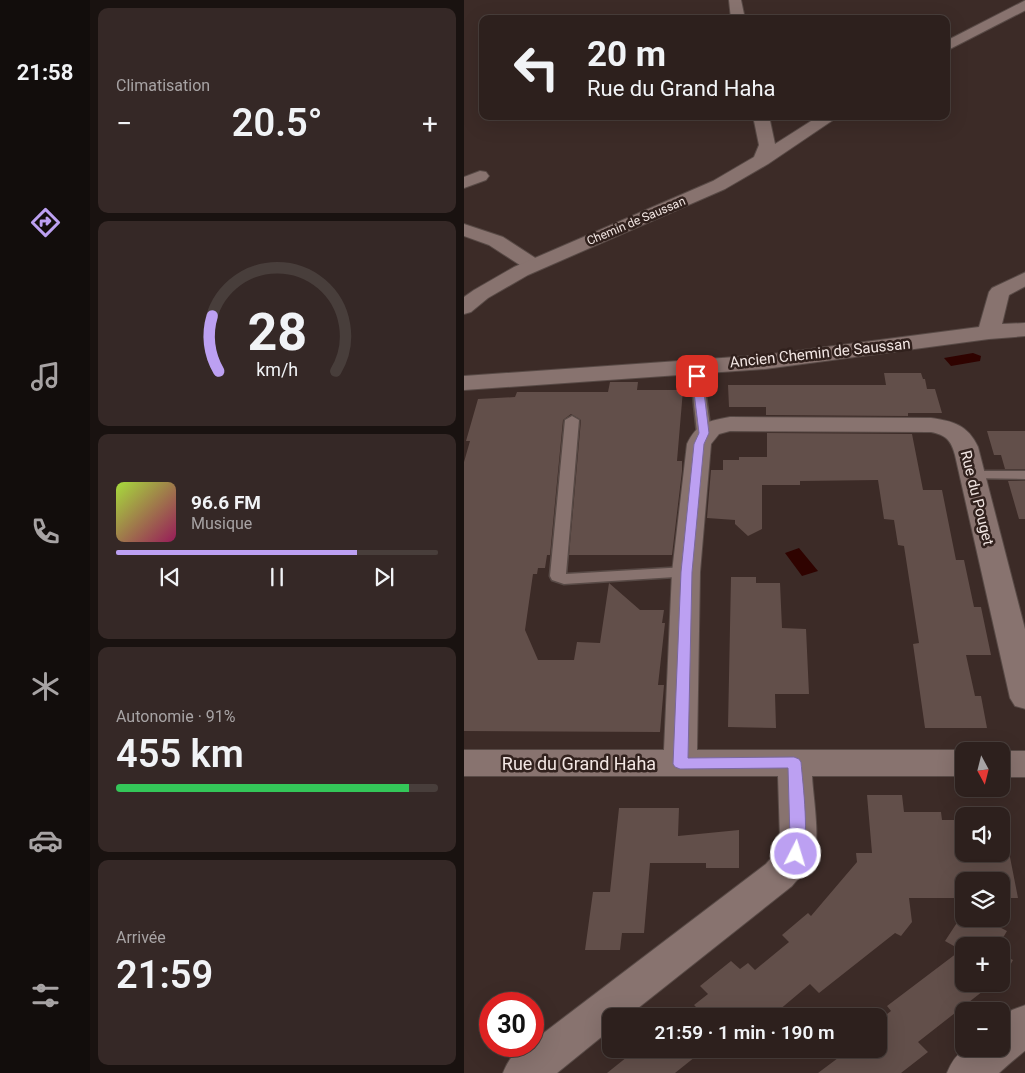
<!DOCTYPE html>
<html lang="fr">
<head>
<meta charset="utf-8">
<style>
  :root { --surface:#2d201d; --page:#352826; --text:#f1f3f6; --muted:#a7a3a4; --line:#483e3b; --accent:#bca0f2 }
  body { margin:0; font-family:Roboto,sans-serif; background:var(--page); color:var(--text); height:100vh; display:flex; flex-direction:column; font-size:19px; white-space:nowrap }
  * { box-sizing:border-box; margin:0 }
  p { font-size:16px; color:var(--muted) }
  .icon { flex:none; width:28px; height:28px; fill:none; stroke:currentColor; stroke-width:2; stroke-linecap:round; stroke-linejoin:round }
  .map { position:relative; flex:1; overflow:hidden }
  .details { display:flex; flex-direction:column; gap:8px; padding:8px; background:#191210; width:374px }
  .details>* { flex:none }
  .banner { position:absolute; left:15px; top:15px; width:471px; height:105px; border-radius:10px; box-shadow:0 5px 20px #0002,0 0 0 1px var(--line); background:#2d201d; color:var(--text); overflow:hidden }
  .needle { width:32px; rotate:173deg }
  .controls { position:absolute; left:491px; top:742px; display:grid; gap:10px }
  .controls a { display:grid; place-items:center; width:55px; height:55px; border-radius:10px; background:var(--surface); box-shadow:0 5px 20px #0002,0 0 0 1px var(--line); font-size:25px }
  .speed { position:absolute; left:15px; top:992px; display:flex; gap:10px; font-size:25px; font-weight:700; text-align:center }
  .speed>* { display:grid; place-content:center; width:65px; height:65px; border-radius:50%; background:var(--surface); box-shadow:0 5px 20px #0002,0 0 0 1px var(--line); line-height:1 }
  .speed .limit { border:8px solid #d22; background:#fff; color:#111 }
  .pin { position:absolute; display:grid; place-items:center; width:42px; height:42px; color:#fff; margin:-21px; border-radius:10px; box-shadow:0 2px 8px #0006 }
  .me { position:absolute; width:55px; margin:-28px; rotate:5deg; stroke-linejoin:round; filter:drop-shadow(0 0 4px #0008) }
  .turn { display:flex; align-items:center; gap:18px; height:105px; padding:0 25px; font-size:22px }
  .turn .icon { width:65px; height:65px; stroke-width:2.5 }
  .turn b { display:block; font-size:35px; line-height:42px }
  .big { font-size:38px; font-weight:600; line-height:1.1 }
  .details .card { flex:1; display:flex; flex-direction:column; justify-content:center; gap:8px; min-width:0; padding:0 18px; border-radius:10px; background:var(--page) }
  .details .dial { align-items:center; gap:0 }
  .dial svg { height:130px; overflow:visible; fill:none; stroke:var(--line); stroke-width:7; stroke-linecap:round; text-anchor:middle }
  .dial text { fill:var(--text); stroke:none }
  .song { display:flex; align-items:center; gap:15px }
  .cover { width:60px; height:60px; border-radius:8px; background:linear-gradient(135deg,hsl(80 70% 55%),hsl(330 70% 35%)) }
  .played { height:5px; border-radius:2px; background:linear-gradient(90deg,var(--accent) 75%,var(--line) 75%) }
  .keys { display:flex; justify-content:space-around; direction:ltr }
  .heat { display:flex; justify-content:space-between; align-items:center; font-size:28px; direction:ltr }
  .charge { height:8px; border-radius:4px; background:linear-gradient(90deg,#34c759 91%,var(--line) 0) }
  .trip { position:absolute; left:138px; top:1008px; width:285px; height:50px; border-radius:10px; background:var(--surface); box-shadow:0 5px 20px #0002,0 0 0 1px var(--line); font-weight:600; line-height:50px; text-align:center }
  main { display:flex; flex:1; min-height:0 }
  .menu { display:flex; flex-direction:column; width:90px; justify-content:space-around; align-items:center; background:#120d0c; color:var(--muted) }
  .menu .icon { width:35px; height:35px }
  .menu .active { color:var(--accent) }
  .menu b { font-size:22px; color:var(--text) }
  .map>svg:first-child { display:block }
</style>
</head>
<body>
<main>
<nav class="menu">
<b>21:58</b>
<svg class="icon active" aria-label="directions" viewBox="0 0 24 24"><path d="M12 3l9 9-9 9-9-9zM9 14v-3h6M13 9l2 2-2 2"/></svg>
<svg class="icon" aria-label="music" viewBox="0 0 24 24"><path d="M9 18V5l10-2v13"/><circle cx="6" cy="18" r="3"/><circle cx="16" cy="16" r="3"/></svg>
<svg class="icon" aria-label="phone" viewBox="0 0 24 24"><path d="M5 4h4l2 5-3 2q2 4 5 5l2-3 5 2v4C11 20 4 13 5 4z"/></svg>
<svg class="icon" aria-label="climate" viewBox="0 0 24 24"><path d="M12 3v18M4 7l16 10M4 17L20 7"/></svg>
<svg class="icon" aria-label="car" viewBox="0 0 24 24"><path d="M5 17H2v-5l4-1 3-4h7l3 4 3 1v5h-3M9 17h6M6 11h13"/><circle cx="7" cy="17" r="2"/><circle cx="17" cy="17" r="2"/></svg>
<svg class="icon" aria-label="filters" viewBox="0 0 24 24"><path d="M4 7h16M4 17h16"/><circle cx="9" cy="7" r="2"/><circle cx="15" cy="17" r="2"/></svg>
</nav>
<section class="details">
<div class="card"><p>Climatisation</p>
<div class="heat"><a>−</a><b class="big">20.5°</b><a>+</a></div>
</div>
<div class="card dial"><svg viewBox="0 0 100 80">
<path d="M14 69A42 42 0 1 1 86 69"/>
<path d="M14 69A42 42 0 0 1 10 35" stroke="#bca0f2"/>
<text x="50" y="56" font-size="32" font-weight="700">28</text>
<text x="50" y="72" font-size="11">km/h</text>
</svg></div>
<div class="card">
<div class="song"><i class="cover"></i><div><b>96.6 FM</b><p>Musique</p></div></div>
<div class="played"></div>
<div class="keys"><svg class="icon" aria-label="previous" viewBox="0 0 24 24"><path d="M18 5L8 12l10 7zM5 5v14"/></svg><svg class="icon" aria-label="pause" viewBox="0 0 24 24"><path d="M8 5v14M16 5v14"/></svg><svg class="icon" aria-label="next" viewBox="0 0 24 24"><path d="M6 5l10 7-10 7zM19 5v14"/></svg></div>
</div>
<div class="card"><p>Autonomie · 91%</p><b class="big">455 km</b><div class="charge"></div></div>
<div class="card"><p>Arrivée</p><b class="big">21:59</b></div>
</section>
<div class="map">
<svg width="562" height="1073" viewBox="0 0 562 1073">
  <rect width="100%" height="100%" fill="#3c2b27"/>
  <!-- water -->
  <path fill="#2f0300" d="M509 353 517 356 516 361 487 366 480 358Z
    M335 548 354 571 338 576 321 553Z"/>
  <!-- building -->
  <path fill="#624f4a" d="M420 373H457L459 379H461L463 389H471L478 413H444V416L302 415V407H265L264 385H422Z
    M146 382H174L173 390H219L213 461H218V471L208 555H105L117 420 107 414 99 420 86 555H83L81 568H74L73 574H69L61 630 74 660H110L113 642 136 643 145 583 176 610H200L198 623H201L194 685H200L196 732 0 731V462L6 441H2L14 399 51 397 53 392H144Z
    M523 431H562V469H541L537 455H530Z
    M303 433 448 434 459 490H478L492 560H500L510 607H517L527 655H502L511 696H517L523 728H461L449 644 455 643 440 546 434 545 430 520 420 519 414 480 336 481V485H298V529L284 536 271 524V520L243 518 247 470H259V460H275V457H303Z
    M544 481H562V519H555Z
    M267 577H292V583H316L318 628 342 629 345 694H311L312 728 264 727Z
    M403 795H438L440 812H477L478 820H500V854L545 852 554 898H538V881H500V898H445L448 922 437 936 431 933 355 993 346 984 308 1016H241L230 1005 244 994 236 986 267 961 276 969 284 963 291 970 325 942 318 935 344 913 347 916 393 862 392 853H408Z
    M155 808H215L214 836 275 830V868H242V863H186L180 933H158L156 950H121L129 892H146Z
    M500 912V919H520L543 931 537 941 545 945 539 955 549 960 542 973 538 976V946H500V984H528L454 1042 464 1052 437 1073H354L386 1049H414V1021L427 1011 423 1006 497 950 481 941Z
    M173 1049H241L211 1073H143Z"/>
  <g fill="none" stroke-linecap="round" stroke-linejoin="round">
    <!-- service casing -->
    <g stroke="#584a46" stroke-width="3">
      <path id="service" d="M233 372 239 376 247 433 240 437 233 433 227 376Z
        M108 416 115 420 102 574 222 567 227 568 230 572 227 576 100 584 88 580 86 576 101 420Z
        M508 471H562V479L503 478 501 475Z"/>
    </g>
    <!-- minor casing -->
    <g stroke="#584a46" stroke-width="2">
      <path id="minor" d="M16 171 22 172 25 176 22 180 0 188V177Z
        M0 224 39 237 76 261 79 265 76 269 69 271 62 269 25 245 0 236Z
        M562 272V286L545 295 538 324 562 323V336L525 339 301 369 0 390V376L301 355 515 327 525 292 528 288Z
        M266 417 467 418C489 421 504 425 514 447L562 633V709L551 706 546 698 491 455C487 440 482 435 467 432L266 431 255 434 247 444 236 572 233 750H500L503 751H500V776H348C349 796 356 835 350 854 347 866 336 876 328 886L164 1016H146V1030L93 1073H39C44 1060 53 1046 69 1046V1041L302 864 315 849 316 839 314 776H0V750H200L208 572 223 444C233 423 244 421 266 417Z
        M538 751H562V777H538Z
        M562 1005V1050C552 1058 544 1065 535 1073H483C496 1042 508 1049 538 1049V1018L548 1010Z"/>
    </g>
    <!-- tertiary casing -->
    <g stroke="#584a46" stroke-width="2">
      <path id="tertiary" d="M265 0H277L281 19H267Z
        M562 0V10L482 51V41Z
        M289 116H305L311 144 355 116H375L304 164 261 189 64 275 24 298 7 312 0 314V297L10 290 50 267 249 181 290 157 295 145Z"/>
    </g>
    <!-- service -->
    <use href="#service" fill="#88736f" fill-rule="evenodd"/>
    <!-- minor -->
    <use href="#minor" fill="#88736f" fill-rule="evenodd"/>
    <!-- tertiary -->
    <use href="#tertiary" fill="#88736f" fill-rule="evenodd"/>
  </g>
  <!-- route -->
  <path fill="#bca0f2" stroke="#7a689d" d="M229 374H236L238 376 245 433 240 444 228 572 224 758 330 757 335 759 337 762C339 785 346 840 337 858L332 860 326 858 324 854 326 839 324 768 216 769 211 767 209 764 217 572 230 444 235 433 228 376Z"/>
  <g text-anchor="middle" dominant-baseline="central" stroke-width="5" stroke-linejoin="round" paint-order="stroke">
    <!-- far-street labels -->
    <g font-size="12" fill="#f2e6e3" stroke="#31211d">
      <text transform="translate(172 221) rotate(-23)">Chemin de Saussan</text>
    </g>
    <!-- street labels -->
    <g font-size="15" fill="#f2e6e3" stroke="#31211d">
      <text transform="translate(356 353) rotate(-6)">Ancien Chemin de Saussan</text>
      <text transform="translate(513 498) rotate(76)">Rue du Pouget</text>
    </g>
    <!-- near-street labels -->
    <g font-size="18" fill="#f2e6e3" stroke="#31211d">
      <text x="115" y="763">Rue du Grand Haha</text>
    </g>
  </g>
</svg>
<div class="controls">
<a><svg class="needle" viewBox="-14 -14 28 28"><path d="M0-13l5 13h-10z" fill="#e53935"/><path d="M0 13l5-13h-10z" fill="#a7a3a4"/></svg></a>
<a><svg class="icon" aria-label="sound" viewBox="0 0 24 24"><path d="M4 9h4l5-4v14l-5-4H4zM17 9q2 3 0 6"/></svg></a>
<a><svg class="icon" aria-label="layers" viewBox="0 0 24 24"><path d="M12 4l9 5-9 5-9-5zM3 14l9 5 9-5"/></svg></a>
<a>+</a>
<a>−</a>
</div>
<div class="speed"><div class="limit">30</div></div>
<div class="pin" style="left:233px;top:376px;background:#d93025"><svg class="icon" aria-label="arrive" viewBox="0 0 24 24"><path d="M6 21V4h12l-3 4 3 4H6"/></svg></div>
<svg class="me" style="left:332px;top:854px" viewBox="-20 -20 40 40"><circle r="17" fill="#bca0f2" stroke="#fff" stroke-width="3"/><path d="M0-11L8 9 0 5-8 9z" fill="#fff"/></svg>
<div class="trip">21:59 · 1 min · 190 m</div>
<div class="banner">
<div class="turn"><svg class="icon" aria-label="left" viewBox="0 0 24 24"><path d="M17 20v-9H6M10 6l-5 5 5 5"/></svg><div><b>20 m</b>Rue du Grand Haha</div></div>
</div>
</div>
</main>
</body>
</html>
